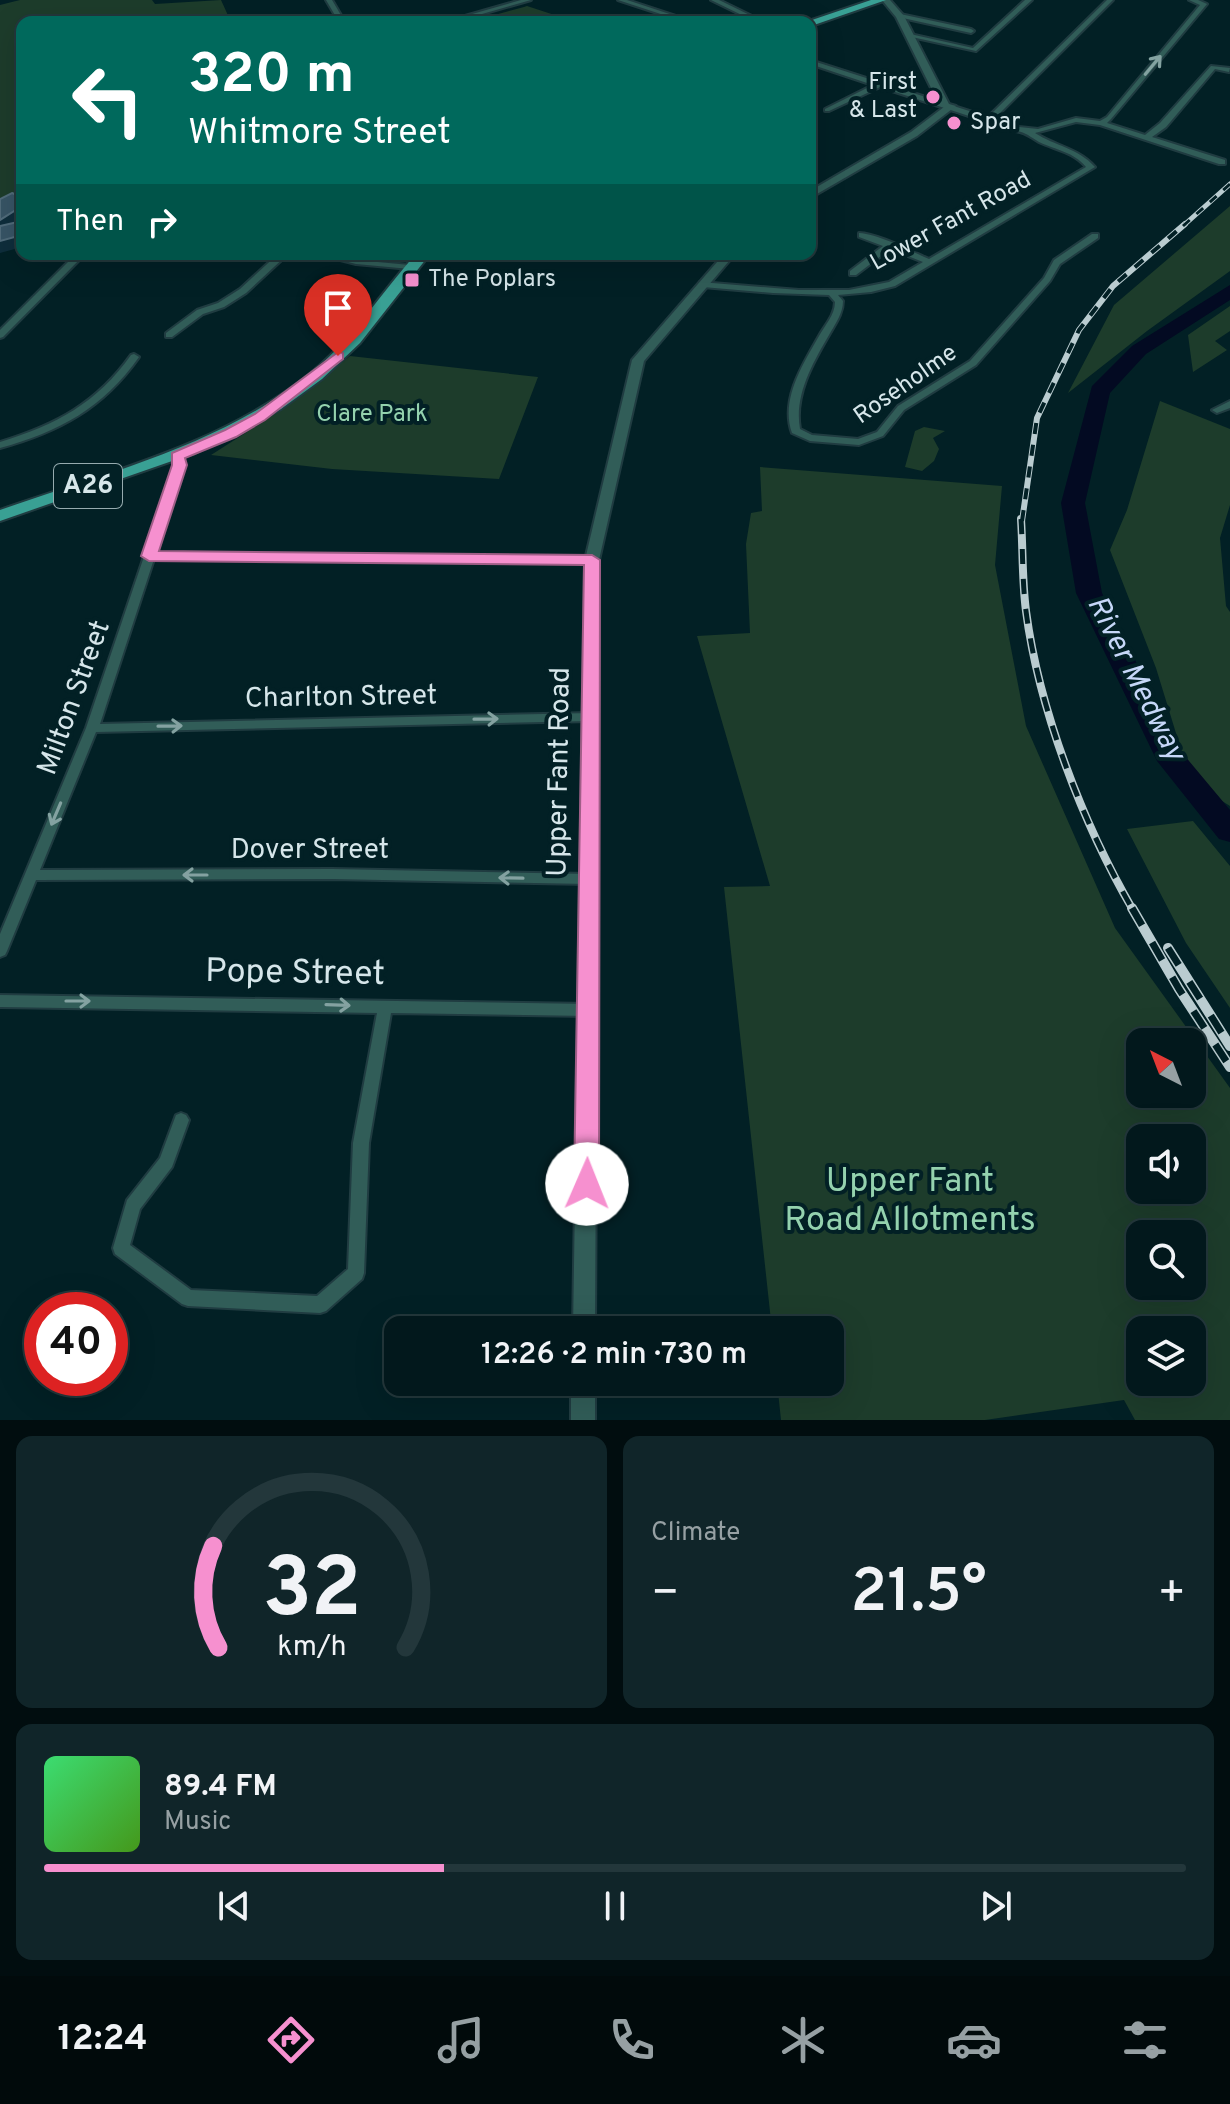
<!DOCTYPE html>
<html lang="en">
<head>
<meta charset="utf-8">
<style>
  :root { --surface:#02181c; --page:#102529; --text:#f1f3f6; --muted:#96a0a3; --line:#23373b; --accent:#f690cf }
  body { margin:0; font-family:Overpass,sans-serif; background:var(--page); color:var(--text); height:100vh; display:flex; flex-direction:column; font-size:30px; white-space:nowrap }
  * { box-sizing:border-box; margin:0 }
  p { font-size:26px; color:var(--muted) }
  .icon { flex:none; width:44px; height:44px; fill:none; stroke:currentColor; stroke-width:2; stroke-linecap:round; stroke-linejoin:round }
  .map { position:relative; height:1420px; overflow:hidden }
  .panel { display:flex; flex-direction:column; gap:16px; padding:16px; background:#010d0f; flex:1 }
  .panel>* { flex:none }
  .hud { position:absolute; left:16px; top:16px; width:800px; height:244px; border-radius:16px; box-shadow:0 8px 32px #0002,0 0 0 2px var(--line); background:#00695c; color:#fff; overflow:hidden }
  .needle { width:52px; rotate:318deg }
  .fabs { position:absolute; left:1126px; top:1028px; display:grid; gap:16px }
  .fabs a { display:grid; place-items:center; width:80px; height:80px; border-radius:16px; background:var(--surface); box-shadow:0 8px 32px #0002,0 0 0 2px var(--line); font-size:40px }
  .speed { position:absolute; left:24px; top:1292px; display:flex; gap:16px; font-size:40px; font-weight:700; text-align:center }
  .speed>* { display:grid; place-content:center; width:104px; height:104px; border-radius:50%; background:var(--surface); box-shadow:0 8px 32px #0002,0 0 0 2px var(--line); line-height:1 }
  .speed .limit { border:12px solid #d22; background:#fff; color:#111 }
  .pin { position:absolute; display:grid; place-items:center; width:68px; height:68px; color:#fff; margin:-82px -34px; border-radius:50% 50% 50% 0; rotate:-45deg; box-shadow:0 0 8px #0007 }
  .pin .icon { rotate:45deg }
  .me { position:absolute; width:88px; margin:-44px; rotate:1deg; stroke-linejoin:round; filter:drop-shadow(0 0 6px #0008) }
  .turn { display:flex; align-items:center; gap:28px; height:168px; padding:0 40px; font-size:36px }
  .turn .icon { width:104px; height:104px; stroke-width:2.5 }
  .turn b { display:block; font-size:56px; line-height:68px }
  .then { display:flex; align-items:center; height:76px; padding:0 40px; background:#0003; gap:16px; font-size:30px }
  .big { font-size:60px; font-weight:600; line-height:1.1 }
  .panel .tile { flex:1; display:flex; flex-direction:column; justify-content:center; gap:12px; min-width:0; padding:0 28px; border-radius:16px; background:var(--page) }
  .panel .dial { align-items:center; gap:0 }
  .dial svg { height:208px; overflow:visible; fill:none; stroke:var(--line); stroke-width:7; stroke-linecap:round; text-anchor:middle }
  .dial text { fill:var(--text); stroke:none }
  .song { display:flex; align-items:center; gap:24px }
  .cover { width:96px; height:96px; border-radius:12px; background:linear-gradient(135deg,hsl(140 70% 55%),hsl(100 70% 35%)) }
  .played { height:8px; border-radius:4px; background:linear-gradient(90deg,var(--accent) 35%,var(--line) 35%) }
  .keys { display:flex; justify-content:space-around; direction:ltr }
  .heat { display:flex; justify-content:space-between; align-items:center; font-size:44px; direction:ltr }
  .panel .tiles { flex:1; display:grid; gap:16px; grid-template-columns:1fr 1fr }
  .tile:last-child { grid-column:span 2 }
  .trip { position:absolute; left:384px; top:1316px; width:460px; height:80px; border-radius:16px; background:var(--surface); box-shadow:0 8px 32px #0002,0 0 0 2px var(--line); font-weight:600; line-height:80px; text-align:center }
  .dock { display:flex; height:128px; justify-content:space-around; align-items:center; background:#010a0b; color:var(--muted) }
  .dock .icon { width:56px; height:56px }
  .dock .on { color:var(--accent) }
  .dock b { font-size:36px; color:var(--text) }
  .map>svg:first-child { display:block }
</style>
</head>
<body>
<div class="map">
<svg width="1230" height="1420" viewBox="0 0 1230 1420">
  <rect width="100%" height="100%" fill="#022025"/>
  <!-- green -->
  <path fill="#1d3c2b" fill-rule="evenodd" d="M20 0H152L155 4 221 0 231 22H22V193L0 198V5Z
    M527 6 576 22H469L524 7Z
    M1230 206V271L1147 331 1068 393 1114 305Z
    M1230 306V331L1215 341 1227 350 1193 372 1188 335Z
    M350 356 538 377 499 479 332 469 211 455 266 420Z
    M1160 401 1230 429V505L1220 538 1226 606 1230 612V806L1222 801 1183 756 1156 668 1110 550 1127 510Z
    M924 427 945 431 933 438 939 449 934 461 922 471 905 467 915 431Z
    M760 467 1002 486 995 565 1026 726 1115 928 1230 1088V1420H1135L1124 1400 985 1420H781L777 1382H830V1330H772L724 887 770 886 697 636 750 633 746 544 751 513 762 511ZM1140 1042H1192V1094H1140ZM1140 1138H1192V1190H1140ZM1140 1234H1192V1286H1140ZM1140 1330H1192V1382H1140Z
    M1193 821 1230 866V1008L1186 943 1127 829Z"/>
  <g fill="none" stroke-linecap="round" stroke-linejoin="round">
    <!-- river -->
    <path fill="#030a22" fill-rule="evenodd" d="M1230 285V300L1146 354 1110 393 1085 503 1102 593 1179 749 1230 810V842L1219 839 1157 761 1076 593 1061 503 1092 386 1132 346Z"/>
    <!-- minor casing -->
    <g stroke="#203c41" stroke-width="4">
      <path id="minor" d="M326 0H332L345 22H339Z
        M521 0H531L454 22H444Z
        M618 0H627L694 22H685Z
        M711 0H719L764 22H756Z
        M1025 0H1032L976 51 907 36 910 34 973 48Z
        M1107 0H1113L994 119 1019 127 1038 129 1076 118 1100 121 1107 117 1200 5 1189 0H1198L1207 4 1111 119 1107 123 1145 135 1160 123 1211 66 1230 68 1229 72 1215 69 1166 127 1152 137 1225 160V164H1219L1100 125 1076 122 1035 133C1055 146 1078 148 1095 167L895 286 871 292 838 295 843 301C843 314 835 324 829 335 812 364 794 396 800 429L812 435 858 439 877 432 898 406 970 361 1044 278 1054 260 1092 234H1098V238L1060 264 1050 281 976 365 904 410 883 436 859 445 810 441 792 433C780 400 803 364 819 336 825 325 835 315 835 302L829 295 773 293 703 287 700 286V282L799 290H849L889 282 923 262 890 249 856 275H850V271L883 246 859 237V233C879 234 910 251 929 259L1086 167C1074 152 1056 150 1039 142 1030 137 1026 132 1015 131L880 87 829 111H825V109L873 85 810 64V60L988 117Z
        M900 14 971 29 974 31 971 33 898 17Z
        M76 254H85L3 337 0 338V330Z
        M278 254H288L246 293 224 307 203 314 172 337H166V333L197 310 218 303 240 289Z
        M317 254H332L356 260 410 265 414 267 410 269 356 264Z
        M134 354 139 357C103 408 59 432 0 448V442C56 425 97 403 131 355Z
        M1230 401V408L1217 413 1212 410Z
        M177 453 182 456 185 465 156 553 592 557 597 560 592 563 154 559 100 724 591 713 597 717 591 721 96 732 40 870 332 869 589 874 594 875 596 879 594 883 589 884 332 879 36 880 7 951 5 955 0 957V934L86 728 175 465 172 456Z
        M0 995 590 1004 595 1006 597 1010 595 1014 590 1016 391 1013 369 1143 364 1273 362 1279 326 1311 320 1313 188 1306 182 1304 115 1254 113 1248 127 1200 160 1158 176 1115 181 1113 186 1115 189 1120 172 1167 140 1209 130 1245 191 1290 317 1296 348 1269 353 1143 377 1013 0 1007Z"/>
    </g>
    <!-- tertiary casing -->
    <g stroke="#203c41" stroke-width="4">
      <path id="tertiary" d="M882 0H890L904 16 949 104 956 106 917 136 810 198V191L911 132 944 107 939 104 896 17Z
        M724 254H735L644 361 599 560 595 1330H573L585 560 632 360Z
        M571 1382H595V1420H571Z"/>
    </g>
    <!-- primary casing -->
    <g stroke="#203c41" stroke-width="4">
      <path id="primary" d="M871 0H886L814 25 806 22Z
        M416 254H430L360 343 322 379 281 409 195 453 0 521V510C106 473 222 445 311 373 353 339 380 294 416 254Z"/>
    </g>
    <!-- minor -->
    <use href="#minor" fill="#315d58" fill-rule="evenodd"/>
    <!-- tertiary -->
    <use href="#tertiary" fill="#315d58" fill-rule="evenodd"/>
    <!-- primary -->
    <use href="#primary" fill="#39a094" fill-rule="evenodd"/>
    <!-- rail-far3 casing -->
    <g stroke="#baccd0" stroke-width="5">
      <path id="rail-far3" d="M1183 226 1230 184"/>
    </g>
    <!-- rail-far2 casing -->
    <g stroke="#baccd0" stroke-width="6">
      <path id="rail-far2" d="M1022 521 1037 418 1079 330 1113 286 1185 224"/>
    </g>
    <!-- rail-far1 casing -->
    <g stroke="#baccd0" stroke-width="8">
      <path id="rail-far1" d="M1021 519C1023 550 1022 581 1026 611 1039 710 1083 824 1133 910"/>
    </g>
    <!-- rail casing -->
    <g stroke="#baccd0" stroke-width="10">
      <path id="rail" d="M1132 908 1179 989 1230 1067
        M1168 948 1230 1046"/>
    </g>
    <!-- rail-far3 -->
    <use href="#rail-far3" stroke="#022025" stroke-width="3" stroke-dasharray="9" stroke-linecap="butt"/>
    <!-- rail-far2 -->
    <use href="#rail-far2" stroke="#022025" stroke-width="4" stroke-dasharray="11" stroke-linecap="butt"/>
    <!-- rail-far1 -->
    <use href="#rail-far1" stroke="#022025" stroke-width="5" stroke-dasharray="15" stroke-linecap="butt"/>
    <!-- rail -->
    <use href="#rail" stroke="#022025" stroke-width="7" stroke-dasharray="20" stroke-linecap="butt"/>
  </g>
  <!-- shaded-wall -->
  <path fill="#0e2d3b" d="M22 206V220L0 233V220Z
    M22 235V247L0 253V241Z"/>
  <!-- building -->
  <path fill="#375465" stroke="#506b7a" stroke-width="2" d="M12 193 22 197V206L0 220V199Z
    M22 221V235L0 241V226Z"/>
  <!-- one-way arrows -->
  <defs><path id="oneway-shaft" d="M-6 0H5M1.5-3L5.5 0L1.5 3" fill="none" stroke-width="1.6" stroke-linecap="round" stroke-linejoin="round" transform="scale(2)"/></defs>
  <g stroke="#84a2a1">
    <use href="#oneway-shaft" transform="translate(1153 65) rotate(-50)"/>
    <use href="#oneway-shaft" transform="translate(486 719) rotate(-1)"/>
    <use href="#oneway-shaft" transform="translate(170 726) rotate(-1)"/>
    <use href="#oneway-shaft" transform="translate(56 814) rotate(113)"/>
    <use href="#oneway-shaft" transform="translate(195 875) rotate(180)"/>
    <use href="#oneway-shaft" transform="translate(511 878) rotate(-179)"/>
    <use href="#oneway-shaft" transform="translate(78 1001)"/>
    <use href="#oneway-shaft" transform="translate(338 1005) rotate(2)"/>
  </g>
  <!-- route -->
  <path fill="#f690cf" stroke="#a05e87" stroke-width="2" d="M338 352 343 353V359L265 420 236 437 185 458 187 465 159 551 592 555 600 560 599 1184 595 1192 587 1196 578 1192 574 1184 584 565 149 561 141 556 172 465V453L225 430 255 414Z"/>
  <!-- markers -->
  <g fill="#f690cf" stroke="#022025" stroke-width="3">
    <circle cx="933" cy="97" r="8"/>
    <circle cx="954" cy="123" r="8"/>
    <rect x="404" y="272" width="16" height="16" rx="4"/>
  </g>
  <g text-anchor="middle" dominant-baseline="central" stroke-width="8" stroke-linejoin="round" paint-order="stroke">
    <!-- far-poi labels -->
    <g font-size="24" fill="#d6e6ea" stroke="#022025" text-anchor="start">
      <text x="917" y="83" text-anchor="end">First<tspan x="917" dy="28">&amp; Last</tspan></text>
      <text x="970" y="123">Spar</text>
      <text x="428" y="280">The Poplars</text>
    </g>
    <!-- far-street labels -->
    <g font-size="24" fill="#d6e6ea" stroke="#022025">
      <text transform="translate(951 222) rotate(-29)">Lower Fant Road</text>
      <text transform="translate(906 385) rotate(-35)">Roseholme</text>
    </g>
    <!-- far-park labels -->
    <g font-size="24" fill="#94d2ae" stroke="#022025">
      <text x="372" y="415">Clare Park</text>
    </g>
    <!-- shield labels -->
    <rect fill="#022025" stroke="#96abaf" stroke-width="2" x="54" y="464" width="68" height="44" rx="6"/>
    <g font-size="26" font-weight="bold" fill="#d6e6ea">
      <text x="88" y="486">A26</text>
    </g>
    <!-- street labels -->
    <g font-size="28" fill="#d6e6ea" stroke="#022025">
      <text transform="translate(75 698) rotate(-70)">Milton Street</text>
      <text transform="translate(341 698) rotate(-1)">Charlton Street</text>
      <text transform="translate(560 772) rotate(-89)">Upper Fant Road</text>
      <text x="310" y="851">Dover Street</text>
    </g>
    <!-- water labels -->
    <g font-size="30" font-style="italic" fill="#c6d7f8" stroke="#022025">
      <text transform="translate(1135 679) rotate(63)">River Medway</text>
    </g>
    <!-- near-street labels -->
    <g font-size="34" fill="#d6e6ea" stroke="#022025">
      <text transform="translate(295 974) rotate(1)">Pope Street</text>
    </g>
    <!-- near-park labels -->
    <g font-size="34" fill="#94d2ae" stroke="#022025">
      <text x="910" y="1182">Upper Fant<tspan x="910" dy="39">Road Allotments</tspan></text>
    </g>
  </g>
</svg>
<div class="fabs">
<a><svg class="needle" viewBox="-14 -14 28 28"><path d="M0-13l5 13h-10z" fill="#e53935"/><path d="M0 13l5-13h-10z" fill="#96a0a3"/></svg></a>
<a><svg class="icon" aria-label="sound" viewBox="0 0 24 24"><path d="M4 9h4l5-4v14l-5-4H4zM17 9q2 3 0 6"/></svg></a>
<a><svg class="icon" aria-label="search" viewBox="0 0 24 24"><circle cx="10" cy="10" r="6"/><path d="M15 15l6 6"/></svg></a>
<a><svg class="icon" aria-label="layers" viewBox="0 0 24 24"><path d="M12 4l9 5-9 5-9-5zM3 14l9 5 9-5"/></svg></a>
</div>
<div class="speed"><div class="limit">40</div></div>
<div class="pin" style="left:338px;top:356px;background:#d93025"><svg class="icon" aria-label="arrive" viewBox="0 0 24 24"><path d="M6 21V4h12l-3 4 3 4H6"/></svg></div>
<svg class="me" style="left:587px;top:1184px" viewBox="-20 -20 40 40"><circle r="19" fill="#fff"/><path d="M0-13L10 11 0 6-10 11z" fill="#f690cf"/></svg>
<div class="trip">12:26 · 2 min · 730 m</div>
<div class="hud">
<div class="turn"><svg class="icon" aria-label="left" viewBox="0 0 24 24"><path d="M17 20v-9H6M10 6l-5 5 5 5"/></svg><div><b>320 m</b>Whitmore Street</div></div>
<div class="then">Then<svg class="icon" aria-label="right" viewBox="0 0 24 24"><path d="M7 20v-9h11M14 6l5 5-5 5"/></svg></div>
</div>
</div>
<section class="panel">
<div class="tiles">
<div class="tile dial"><svg viewBox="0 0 100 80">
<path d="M14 69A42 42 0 1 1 86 69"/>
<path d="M14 69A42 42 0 0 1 12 30" stroke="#f690cf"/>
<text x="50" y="56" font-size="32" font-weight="700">32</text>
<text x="50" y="72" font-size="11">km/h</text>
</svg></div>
<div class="tile"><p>Climate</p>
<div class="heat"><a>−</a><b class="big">21.5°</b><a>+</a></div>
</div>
<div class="tile">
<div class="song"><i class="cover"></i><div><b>89.4 FM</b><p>Music</p></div></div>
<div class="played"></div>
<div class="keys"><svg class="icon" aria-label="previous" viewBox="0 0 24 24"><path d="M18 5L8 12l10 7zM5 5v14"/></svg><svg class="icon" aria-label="pause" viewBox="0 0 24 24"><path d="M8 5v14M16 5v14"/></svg><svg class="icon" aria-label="next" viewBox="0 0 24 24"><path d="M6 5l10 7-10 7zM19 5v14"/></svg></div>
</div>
</div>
</section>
<nav class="dock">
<b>12:24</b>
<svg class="icon on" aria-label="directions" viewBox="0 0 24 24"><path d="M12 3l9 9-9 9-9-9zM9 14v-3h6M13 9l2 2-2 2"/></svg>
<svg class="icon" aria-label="music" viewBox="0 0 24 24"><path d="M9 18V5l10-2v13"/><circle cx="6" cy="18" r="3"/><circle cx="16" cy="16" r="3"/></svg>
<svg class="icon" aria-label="phone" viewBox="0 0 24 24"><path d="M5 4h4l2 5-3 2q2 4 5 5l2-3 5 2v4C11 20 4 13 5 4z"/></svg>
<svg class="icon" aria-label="climate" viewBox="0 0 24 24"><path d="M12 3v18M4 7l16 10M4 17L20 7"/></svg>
<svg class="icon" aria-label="car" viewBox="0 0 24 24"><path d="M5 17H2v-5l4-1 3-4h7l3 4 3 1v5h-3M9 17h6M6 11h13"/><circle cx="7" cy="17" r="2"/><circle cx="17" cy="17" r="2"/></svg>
<svg class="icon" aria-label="filters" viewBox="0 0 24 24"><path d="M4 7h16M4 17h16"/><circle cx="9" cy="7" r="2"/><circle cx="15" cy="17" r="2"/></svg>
</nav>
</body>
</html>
